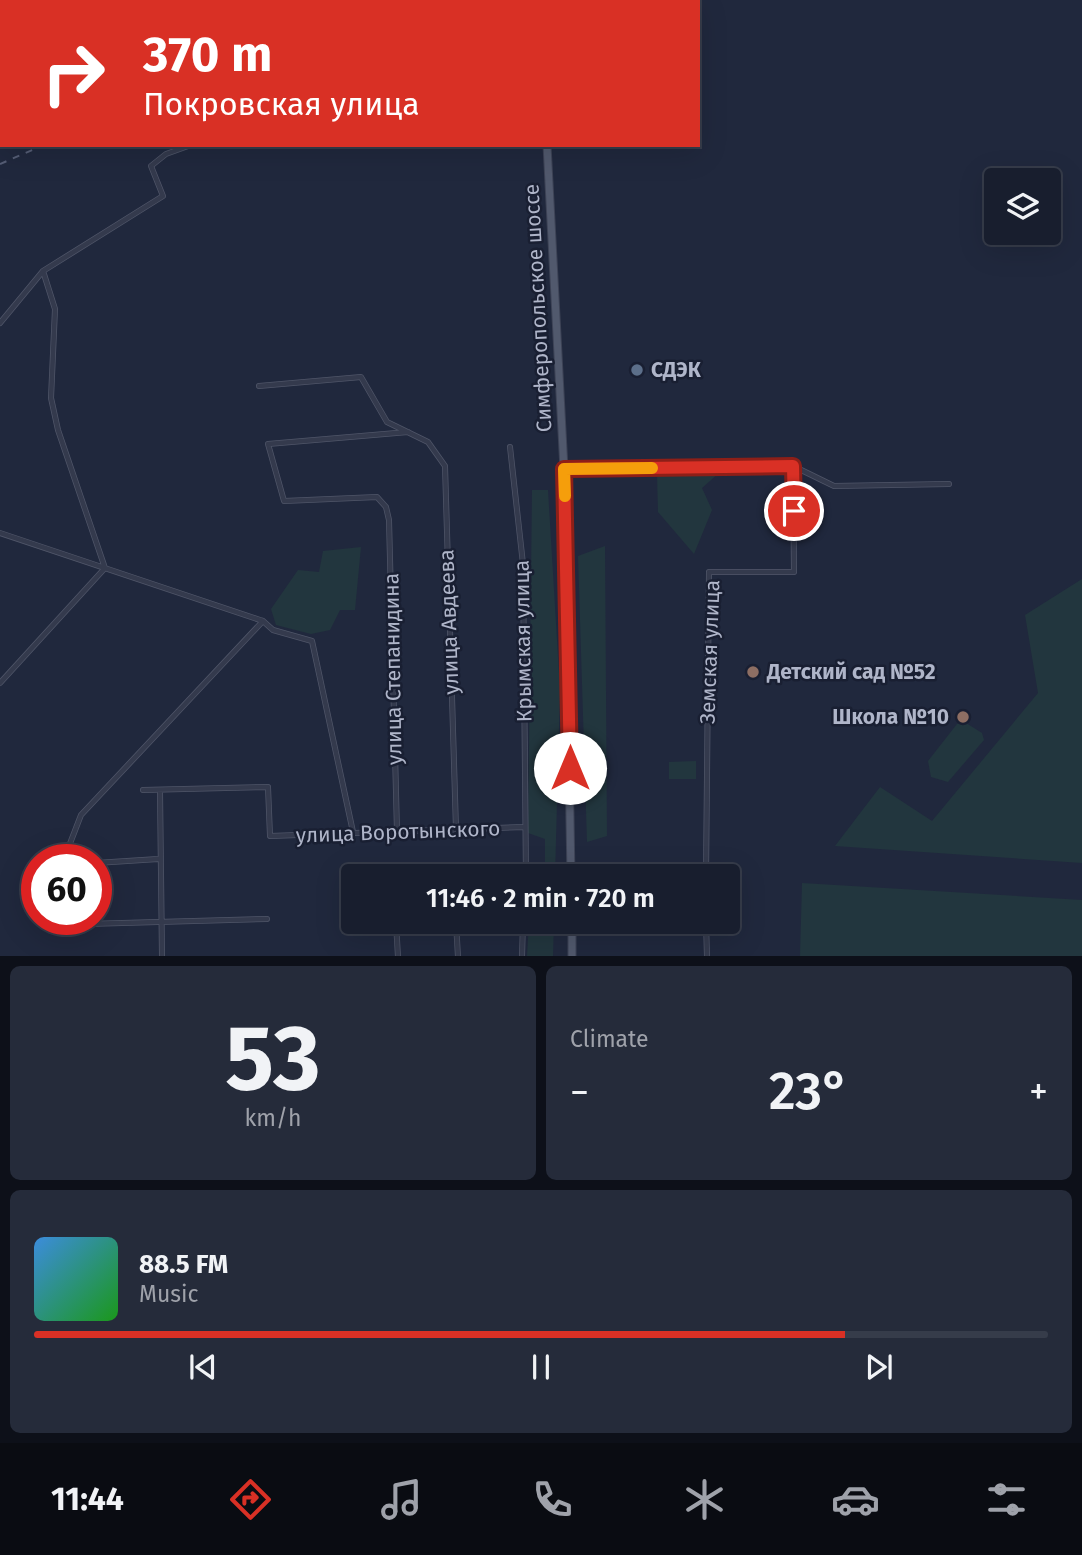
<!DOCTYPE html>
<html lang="en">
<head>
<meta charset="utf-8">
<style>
  :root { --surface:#181e2e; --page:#252b3a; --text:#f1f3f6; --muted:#9fa2aa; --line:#363c4a; --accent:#d93025 }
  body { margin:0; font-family:"Fira Sans",sans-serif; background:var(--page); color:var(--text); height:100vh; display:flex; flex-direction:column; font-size:26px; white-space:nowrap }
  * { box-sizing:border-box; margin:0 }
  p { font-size:23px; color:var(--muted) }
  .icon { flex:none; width:38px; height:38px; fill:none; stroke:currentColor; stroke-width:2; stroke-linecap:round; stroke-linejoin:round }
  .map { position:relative; height:956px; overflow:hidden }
  .details { display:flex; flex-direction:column; gap:10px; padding:10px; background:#0d1019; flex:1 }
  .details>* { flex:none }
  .guide { position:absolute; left:0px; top:0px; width:700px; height:147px; box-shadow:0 7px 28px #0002,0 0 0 2px var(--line); background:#d93025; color:#fff; overflow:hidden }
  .buttons { position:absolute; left:984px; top:168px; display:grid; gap:14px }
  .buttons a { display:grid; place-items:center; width:77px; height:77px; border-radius:7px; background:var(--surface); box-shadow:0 7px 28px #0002,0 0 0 2px var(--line); font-size:35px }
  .speed { position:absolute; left:21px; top:844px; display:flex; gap:14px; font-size:35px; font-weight:700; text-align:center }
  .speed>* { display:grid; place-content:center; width:91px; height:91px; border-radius:50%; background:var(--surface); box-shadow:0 7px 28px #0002,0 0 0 2px var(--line); line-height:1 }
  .speed .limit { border:10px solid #d22; background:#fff; color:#111 }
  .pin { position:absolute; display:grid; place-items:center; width:60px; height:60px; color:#fff; margin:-30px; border:4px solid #fff; border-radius:50%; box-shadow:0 2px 7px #0007 }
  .me { position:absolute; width:77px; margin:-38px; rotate:0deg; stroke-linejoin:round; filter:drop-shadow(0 0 5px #0008) }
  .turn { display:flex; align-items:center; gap:24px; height:147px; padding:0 28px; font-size:32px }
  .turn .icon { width:91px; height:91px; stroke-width:2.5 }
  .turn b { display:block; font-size:49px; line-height:60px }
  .big { font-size:52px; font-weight:600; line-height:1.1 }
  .details .widget { flex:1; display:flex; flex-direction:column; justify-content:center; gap:10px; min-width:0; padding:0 24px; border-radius:10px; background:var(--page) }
  .details .dial { align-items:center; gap:0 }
  .dial b { font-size:91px; line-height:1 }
  .song { display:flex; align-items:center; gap:21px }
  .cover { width:84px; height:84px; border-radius:10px; background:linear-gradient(135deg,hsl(210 70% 55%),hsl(120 70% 35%)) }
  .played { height:7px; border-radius:4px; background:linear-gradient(90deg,var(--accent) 80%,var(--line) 80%) }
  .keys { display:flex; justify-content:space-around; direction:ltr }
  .heat { display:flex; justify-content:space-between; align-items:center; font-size:38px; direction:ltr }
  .details .tiles { flex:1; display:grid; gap:10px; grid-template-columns:1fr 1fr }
  .widget:last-child { grid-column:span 2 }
  .trip { position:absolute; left:341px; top:864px; width:399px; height:70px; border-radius:7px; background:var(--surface); box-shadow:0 7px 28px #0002,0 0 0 2px var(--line); font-weight:600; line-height:70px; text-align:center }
  .tabs { display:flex; height:112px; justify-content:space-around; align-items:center; background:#0a0c12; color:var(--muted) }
  .tabs .icon { width:49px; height:49px }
  .tabs .active { color:var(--accent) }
  .tabs b { font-size:32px; color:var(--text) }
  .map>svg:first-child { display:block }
</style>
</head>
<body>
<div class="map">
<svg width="1082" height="957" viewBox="0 0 1082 957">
  <rect width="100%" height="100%" fill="#20283d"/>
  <!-- green -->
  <path fill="#22363e" d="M719 473 702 488 712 510 694 554 658 512 657 474Z
    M532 490H548L560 690 555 877H532V873H545V839L528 833Z
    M605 546 607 836 587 842 578 556Z
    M361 547 355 610H340L330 630 311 634 276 625 271 609 298 570 319 572 323 551Z
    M1082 579V863L835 846 880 787 932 821 1038 693 1025 615Z
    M966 723 982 733 984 740 948 782 931 777 928 761 957 724Z
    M696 761V779H669V762Z
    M802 883 1082 900V956H800Z
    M529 922H554L553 956H527Z"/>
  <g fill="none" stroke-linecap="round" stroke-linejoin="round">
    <!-- street casing -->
    <g stroke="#4f5568" stroke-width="6">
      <path id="street" d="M0 323 43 271 163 196 151 166 166 154 191 145
        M259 386 361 377 387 422 428 442 445 466 456 829
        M510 447 523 564 526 877
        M0 533 263 621 273 630 312 641 353 832
        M0 683 105 568 58 430 51 398 55 309 43 271
        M143 790 268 787 270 836 525 827
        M160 791 162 957
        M397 831 389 520 386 507 377 497 284 501 268 444 408 432
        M64 859 81 815 263 621
        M96 863 158 859
        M527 866 570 865
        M343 877 526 869
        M706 877 709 572H794L793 466 834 486 949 484
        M51 919V925L267 919
        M396 922 398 957
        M456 922 458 957
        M706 922 707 957
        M522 957 523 922"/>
    </g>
    <!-- secondary casing -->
    <g stroke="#4f5568" stroke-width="8">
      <path id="secondary" d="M564 469 793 466"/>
    </g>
    <!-- primary casing -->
    <g stroke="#3d4356" stroke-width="9">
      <path id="primary" d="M537 0V2
        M547 145 564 469 571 877
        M572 922V957"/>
    </g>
    <!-- street -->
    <use href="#street" stroke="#343a4d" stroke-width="4.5"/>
    <!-- secondary -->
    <use href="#secondary" stroke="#414860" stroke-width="6"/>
    <!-- primary -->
    <use href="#primary" stroke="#51596d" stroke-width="7"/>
    <!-- rail -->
    <path stroke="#555d75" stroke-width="2" stroke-dasharray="7 7" stroke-linecap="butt" d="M385 2 389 0
      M0 164 44 145"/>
  </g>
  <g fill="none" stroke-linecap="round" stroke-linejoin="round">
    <!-- route casing -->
    <g stroke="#8d1f18" stroke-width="18">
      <path id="route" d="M570 768 564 469 793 466 794 511"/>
    </g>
    <!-- route -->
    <use href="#route" stroke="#d93025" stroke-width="12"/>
    <!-- slow -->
    <path stroke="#f59e0b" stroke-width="12" d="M565 496 564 469 652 468"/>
  </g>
  <!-- markers -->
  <circle fill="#5c6f8a" stroke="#191f32" stroke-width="2.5" cx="637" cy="370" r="7"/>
  <g fill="#8d6e63" stroke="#191f32" stroke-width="2.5">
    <circle cx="753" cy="672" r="7"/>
    <circle cx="963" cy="717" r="7"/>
  </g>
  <g text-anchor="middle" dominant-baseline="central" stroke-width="5" stroke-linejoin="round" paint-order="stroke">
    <!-- street labels -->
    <g font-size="21" fill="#afb5c9" stroke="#191f32">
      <text transform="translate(538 308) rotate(-93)">Симферопольское шоссе</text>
      <text transform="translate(449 622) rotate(-92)">улица Авдеева</text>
      <text transform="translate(523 641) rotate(-91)">Крымская улица</text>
      <text transform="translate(710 652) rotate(-88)">Земская улица</text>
      <text transform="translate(393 669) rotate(-91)">улица Степанидина</text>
      <text transform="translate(398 832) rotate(-2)">улица Воротынского</text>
    </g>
    <!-- poi labels -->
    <g font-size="21" font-weight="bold" fill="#afb5c9" stroke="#191f32" text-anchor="start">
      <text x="651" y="370">СДЭК</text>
      <text x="767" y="672">Детский сад №52</text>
      <text x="949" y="717" text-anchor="end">Школа №10</text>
    </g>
  </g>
</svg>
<div class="buttons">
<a><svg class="icon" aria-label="layers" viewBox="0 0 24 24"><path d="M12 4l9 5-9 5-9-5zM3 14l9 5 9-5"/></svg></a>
</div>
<div class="speed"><div class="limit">60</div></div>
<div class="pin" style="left:794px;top:511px;background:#d93025"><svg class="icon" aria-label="arrive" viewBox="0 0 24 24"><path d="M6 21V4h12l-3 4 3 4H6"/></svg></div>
<svg class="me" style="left:570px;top:768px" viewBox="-20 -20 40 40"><circle r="19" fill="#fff"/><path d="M0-13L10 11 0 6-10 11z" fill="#d93025"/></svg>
<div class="trip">11:46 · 2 min · 720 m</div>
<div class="guide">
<div class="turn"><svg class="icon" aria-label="right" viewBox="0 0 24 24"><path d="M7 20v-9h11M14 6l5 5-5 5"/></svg><div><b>370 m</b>Покровская улица</div></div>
</div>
</div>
<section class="details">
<div class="tiles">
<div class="widget dial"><b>53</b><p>km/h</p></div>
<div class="widget"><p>Climate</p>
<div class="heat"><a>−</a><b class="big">23°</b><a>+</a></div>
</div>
<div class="widget">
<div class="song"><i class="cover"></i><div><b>88.5 FM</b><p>Music</p></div></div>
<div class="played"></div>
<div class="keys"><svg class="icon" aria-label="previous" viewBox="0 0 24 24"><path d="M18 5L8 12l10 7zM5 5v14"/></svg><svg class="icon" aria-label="pause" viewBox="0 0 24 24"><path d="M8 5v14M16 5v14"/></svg><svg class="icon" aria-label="next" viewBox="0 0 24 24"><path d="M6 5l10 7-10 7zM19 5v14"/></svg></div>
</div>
</div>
</section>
<nav class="tabs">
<b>11:44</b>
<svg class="icon active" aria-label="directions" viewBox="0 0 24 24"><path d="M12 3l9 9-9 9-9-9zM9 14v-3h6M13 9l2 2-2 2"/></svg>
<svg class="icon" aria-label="music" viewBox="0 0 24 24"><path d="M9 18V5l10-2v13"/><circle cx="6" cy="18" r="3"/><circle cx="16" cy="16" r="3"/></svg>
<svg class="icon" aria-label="phone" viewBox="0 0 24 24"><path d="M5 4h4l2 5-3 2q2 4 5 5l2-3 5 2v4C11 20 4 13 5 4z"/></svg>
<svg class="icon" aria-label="climate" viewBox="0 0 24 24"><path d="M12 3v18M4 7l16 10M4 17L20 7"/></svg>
<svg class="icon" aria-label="car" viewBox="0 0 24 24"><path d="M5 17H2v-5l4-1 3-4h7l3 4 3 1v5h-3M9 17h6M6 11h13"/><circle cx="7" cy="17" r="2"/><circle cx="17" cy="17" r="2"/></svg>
<svg class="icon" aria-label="filters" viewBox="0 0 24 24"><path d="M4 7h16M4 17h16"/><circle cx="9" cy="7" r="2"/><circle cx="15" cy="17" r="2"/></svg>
</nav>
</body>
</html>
